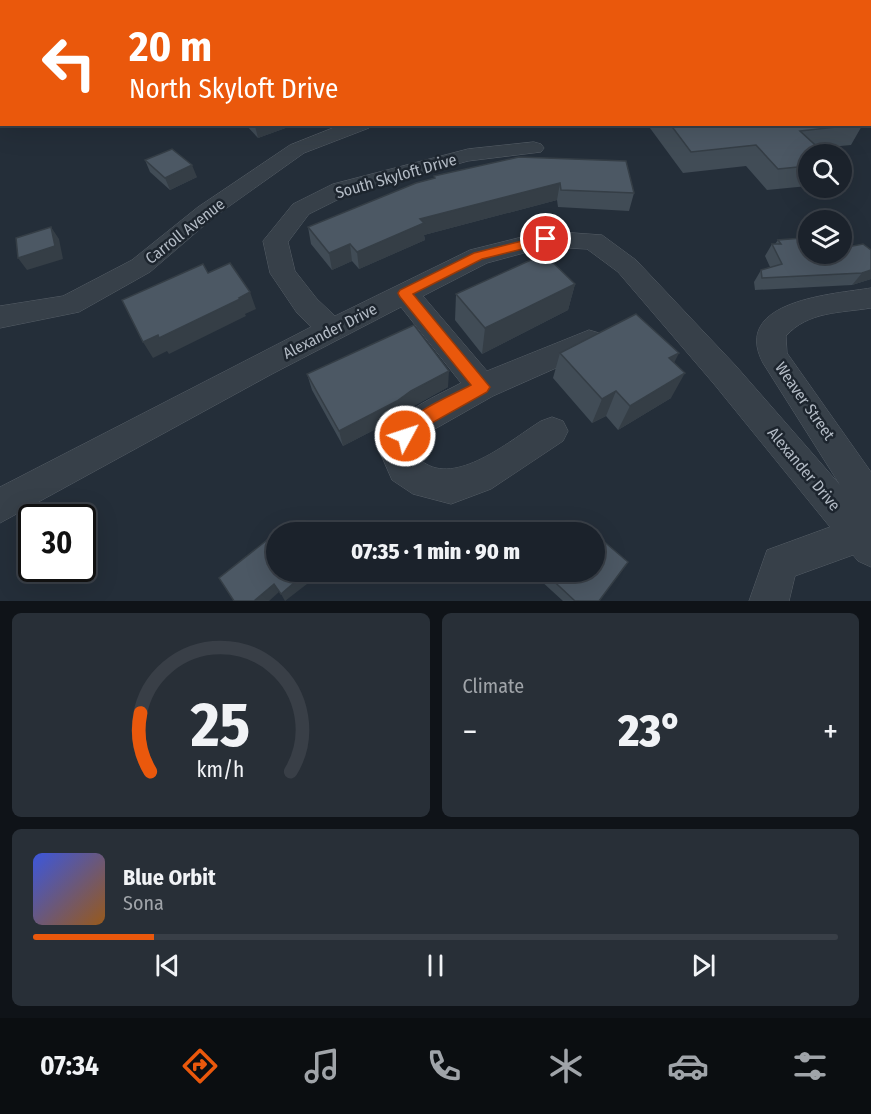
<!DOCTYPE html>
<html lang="en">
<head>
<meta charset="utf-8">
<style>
  :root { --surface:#1b222b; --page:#282f37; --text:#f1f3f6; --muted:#a0a4a9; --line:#393f47; --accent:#ea580c }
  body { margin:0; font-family:"Fira Sans Condensed",sans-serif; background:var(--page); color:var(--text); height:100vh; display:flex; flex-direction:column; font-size:22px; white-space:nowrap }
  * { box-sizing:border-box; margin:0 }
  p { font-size:20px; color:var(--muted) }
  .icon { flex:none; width:33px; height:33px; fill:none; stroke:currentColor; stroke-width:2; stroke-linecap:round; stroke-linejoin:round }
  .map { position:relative; height:601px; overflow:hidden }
  .sheet { display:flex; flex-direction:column; gap:12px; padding:12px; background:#0f1318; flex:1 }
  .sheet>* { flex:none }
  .guide { position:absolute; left:0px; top:0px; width:872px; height:126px; box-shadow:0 6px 24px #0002,0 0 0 2px var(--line); background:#ea580c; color:#fff; overflow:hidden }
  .buttons { position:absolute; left:798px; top:144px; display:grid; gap:12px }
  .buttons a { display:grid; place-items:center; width:54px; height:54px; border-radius:50%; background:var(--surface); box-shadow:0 6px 24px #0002,0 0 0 2px var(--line); font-size:30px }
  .speed { position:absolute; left:18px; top:504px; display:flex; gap:12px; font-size:30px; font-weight:700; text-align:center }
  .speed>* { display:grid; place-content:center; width:78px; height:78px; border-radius:50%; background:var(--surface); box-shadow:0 6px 24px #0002,0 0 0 2px var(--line); line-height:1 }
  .speed .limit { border:3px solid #111; border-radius:9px; background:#fff; color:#111 }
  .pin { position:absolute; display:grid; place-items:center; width:51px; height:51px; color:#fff; margin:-26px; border:3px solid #fff; border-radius:50%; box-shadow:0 2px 6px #0007 }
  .me { position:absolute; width:66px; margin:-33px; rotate:50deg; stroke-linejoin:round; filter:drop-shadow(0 0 4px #0008) }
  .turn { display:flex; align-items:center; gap:21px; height:126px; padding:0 30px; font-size:27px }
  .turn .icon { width:78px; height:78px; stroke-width:2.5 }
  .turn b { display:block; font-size:42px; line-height:51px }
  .big { font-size:45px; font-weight:800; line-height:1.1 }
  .sheet .widget { flex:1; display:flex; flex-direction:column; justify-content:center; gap:9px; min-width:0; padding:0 21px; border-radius:9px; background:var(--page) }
  .sheet .dial { align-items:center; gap:0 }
  .dial svg { height:156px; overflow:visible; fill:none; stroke:var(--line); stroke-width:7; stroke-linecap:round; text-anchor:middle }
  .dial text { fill:var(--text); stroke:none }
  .song { display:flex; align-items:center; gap:18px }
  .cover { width:72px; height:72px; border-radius:9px; background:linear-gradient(135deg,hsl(230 70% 55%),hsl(30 70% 35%)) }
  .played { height:6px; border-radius:3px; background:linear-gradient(90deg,var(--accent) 15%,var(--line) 15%) }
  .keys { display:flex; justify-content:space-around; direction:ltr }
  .heat { display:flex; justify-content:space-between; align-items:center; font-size:33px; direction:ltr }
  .sheet .tiles { flex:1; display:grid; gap:12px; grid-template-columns:1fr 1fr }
  .widget:last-child { grid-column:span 2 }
  .trip { position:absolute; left:266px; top:522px; width:339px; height:60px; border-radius:30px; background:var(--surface); box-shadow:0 6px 24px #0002,0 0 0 2px var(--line); font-weight:800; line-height:60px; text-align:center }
  .menu { display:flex; height:96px; justify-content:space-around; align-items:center; background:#0b0e11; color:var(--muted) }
  .menu .icon { width:42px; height:42px }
  .menu .on { color:var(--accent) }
  .menu b { font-size:27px; color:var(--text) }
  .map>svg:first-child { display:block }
</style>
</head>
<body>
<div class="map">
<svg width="871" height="601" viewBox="0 0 871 601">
  <rect width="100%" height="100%" fill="#242e39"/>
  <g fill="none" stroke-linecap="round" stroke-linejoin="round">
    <!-- lane casing -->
    <g stroke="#565e67" stroke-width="1">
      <path id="lane" d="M734 0H744L745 2H735Z
        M772 0H780L772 2Z
        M0 34H2L0 40Z
        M0 56H2V62H0Z"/>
    </g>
    <!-- street casing -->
    <g stroke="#565e67" stroke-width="1">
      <path id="street" d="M111 0H134L135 2H112Z
        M361 0H377L378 2H362Z
        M463 0H477V2H463Z
        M544 0H615L614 2Z
        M0 23H2V33H0Z
        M870 52H871L870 63Z
        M0 95H2V107H0Z
        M343 124H371L369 128 304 153 214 217 150 272 79 312 0 328V306L63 296 132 260 198 207 290 145Z
        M534 142 541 144 544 148 541 152 468 161 349 194 309 214 288 242 295 271 317 299 335 316 470 250 546 231 602 235 636 260 736 366 840 485 763 363C730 300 835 294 871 288V308C841 313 808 311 786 336L787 353 871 472V567L858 561 853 555 795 576 789 601H749L767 550 830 527 714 384 618 272 587 249 546 247 487 263 423 296 487 371 589 330 599 333 603 341 599 349 493 396 426 434 413 451C416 458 419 460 426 464 460 484 512 439 541 421L552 417 563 421 568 431 563 441 491 489 451 504 413 494 392 480 378 448C394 413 429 400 461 383L401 307 272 374 0 523V487L311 327 297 313 270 273 263 241 293 204 333 184 468 149Z"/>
    </g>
    <!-- lane -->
    <use href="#lane" fill="#374049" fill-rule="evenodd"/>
    <!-- street -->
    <use href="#street" fill="#374049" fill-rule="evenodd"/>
  </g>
  <!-- wall -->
  <path fill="#414c56" d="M623 0H734L737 2H623Z
    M245 124H290L291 126 258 138Z
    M647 124H863L851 145 819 148 808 154V186L767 190 746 166 683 173Z
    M519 157 634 193 629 211 558 207 557 200 424 235 425 240 359 269 352 261 332 270 311 244 308 227 434 178V176Z
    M145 160 197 177 170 190 150 172Z
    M778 240 813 255 871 250V279L852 285 755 290 754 282 761 270 770 267 765 256 772 244H775Z
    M575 284 568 310 482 354 455 320 456 294Z
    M560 353 674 363 671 398 618 430 606 416 592 423 553 378Z
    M307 374 448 387 412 407 399 417 343 446 312 390Z
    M544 572 599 601H563L540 580Z"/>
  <!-- shaded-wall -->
  <path fill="#353e46" d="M261 124H290L291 126 258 138 255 126Z
    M192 165 197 177 170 190 165 178Z
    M560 183 557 200 424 235 425 240 359 269 357 252 420 219Z
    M51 227 59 239 63 259 27 270 18 258Z
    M350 244 352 261 332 270 329 253Z
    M871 270V279L852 285 862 273Z
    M575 284 568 310 482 354 485 328Z
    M250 292 256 309 245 314 246 316 169 354 167 351 153 358 143 342Z
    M679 353 666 379 669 358Z
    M449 371 448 387 412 407 399 417 343 446 339 431Z
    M685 373 671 398 618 430 630 406Z
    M616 391 606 416 592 423 602 399Z
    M303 575 307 584 285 601 281 594Z
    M274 584 279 592 269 601H254Z"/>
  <!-- building -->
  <path fill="#4c5864" stroke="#353e46" stroke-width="1.5" d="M257 0H305L306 2H258Z
    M525 0H587L611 2H525Z
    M632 0H734L737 2H634Z
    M670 124H863L800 131 825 154H808V166L778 169 756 145 691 152Z
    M172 149 192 165 165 178 145 160Z
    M519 157 626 161 634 193 561 190 560 183 420 219 424 223 357 252 350 244 329 253 308 227 416 183 435 178 434 176Z
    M51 227 55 246 18 258 16 238Z
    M802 238 808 248V254H812L813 255 820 254H842V248L863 244 871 250V270L862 273 762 278 761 270 782 264 772 244H781L778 240Z
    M544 254 575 284 485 328 456 294Z
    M230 263 250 292 239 298 240 299 159 338 158 335 143 342 122 300 203 264 208 273Z
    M636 314 679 353 669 358 685 373 630 406 616 391 602 399 560 353Z
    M414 325 449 371 411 391 397 401 339 431 307 374Z
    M583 524 593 532H576Z
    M285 526 290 532H276Z
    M276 533V572H300L303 575 281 594 274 584 254 601H234L219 578Z
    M594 533 628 562 599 601H575L544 572H594Z"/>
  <!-- route -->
  <path fill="#ea580c" stroke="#983908" stroke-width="1.5" d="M546 235 551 236 552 239 551 242 482 259 413 294 490 387 487 392 421 429 411 441 405 443 399 441 397 436C408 412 449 397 471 385L400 297 398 293 400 290 474 253Z"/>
  <g text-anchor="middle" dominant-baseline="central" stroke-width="5" stroke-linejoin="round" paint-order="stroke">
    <!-- street labels -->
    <g font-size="16" fill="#b3bbc5" stroke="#1d252e">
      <text transform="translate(396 176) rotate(-16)">South Skyloft Drive</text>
      <text transform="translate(185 231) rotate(-38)">Carroll Avenue</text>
      <text transform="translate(330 331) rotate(-27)">Alexander Drive</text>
      <text transform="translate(805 401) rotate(55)">Weaver Street</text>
      <text transform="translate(804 469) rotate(50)">Alexander Drive</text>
    </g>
  </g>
</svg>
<div class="buttons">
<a><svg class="icon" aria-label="search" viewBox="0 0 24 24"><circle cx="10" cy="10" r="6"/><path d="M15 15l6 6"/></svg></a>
<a><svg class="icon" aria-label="layers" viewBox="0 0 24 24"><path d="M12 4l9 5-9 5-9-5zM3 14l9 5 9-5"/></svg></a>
</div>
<div class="speed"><div class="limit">30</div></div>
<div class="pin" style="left:546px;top:239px;background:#d93025"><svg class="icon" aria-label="arrive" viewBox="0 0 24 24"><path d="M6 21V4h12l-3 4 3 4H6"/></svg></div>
<svg class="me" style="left:405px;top:436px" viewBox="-20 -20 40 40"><circle r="17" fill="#ea580c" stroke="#fff" stroke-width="3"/><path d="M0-11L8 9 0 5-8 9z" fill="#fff"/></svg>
<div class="trip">07:35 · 1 min · 90 m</div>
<div class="guide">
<div class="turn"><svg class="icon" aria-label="left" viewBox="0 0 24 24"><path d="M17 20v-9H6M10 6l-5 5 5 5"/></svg><div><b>20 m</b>North Skyloft Drive</div></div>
</div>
</div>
<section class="sheet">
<div class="tiles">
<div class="widget dial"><svg viewBox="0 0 100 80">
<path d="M14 69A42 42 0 1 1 86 69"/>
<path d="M14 69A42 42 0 0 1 9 39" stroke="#ea580c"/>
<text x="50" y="56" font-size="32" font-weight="700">25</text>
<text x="50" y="72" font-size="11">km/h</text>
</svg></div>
<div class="widget"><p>Climate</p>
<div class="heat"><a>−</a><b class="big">23°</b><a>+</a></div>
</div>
<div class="widget">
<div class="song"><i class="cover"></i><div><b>Blue Orbit</b><p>Sona</p></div></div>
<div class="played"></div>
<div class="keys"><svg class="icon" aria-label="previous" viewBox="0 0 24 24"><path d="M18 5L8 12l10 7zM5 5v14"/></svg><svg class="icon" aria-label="pause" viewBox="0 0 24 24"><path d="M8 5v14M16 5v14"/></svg><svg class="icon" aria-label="next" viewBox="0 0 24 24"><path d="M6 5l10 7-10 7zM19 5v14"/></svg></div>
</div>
</div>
</section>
<nav class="menu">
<b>07:34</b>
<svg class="icon on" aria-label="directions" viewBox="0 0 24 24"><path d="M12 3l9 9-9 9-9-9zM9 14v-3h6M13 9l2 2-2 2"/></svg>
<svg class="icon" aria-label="music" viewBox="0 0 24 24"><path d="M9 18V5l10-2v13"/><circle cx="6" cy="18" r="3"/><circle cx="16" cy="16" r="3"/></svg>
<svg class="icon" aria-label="phone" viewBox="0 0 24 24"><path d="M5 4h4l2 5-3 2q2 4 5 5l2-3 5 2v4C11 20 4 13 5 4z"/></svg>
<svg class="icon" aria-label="climate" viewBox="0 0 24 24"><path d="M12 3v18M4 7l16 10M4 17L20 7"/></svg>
<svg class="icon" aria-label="car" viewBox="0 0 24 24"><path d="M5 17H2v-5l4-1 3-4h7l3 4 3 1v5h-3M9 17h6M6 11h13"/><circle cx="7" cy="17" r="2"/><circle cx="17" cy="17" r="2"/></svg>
<svg class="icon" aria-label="filters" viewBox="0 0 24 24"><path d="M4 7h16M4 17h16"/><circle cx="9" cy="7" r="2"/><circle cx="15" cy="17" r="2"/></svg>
</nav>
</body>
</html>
